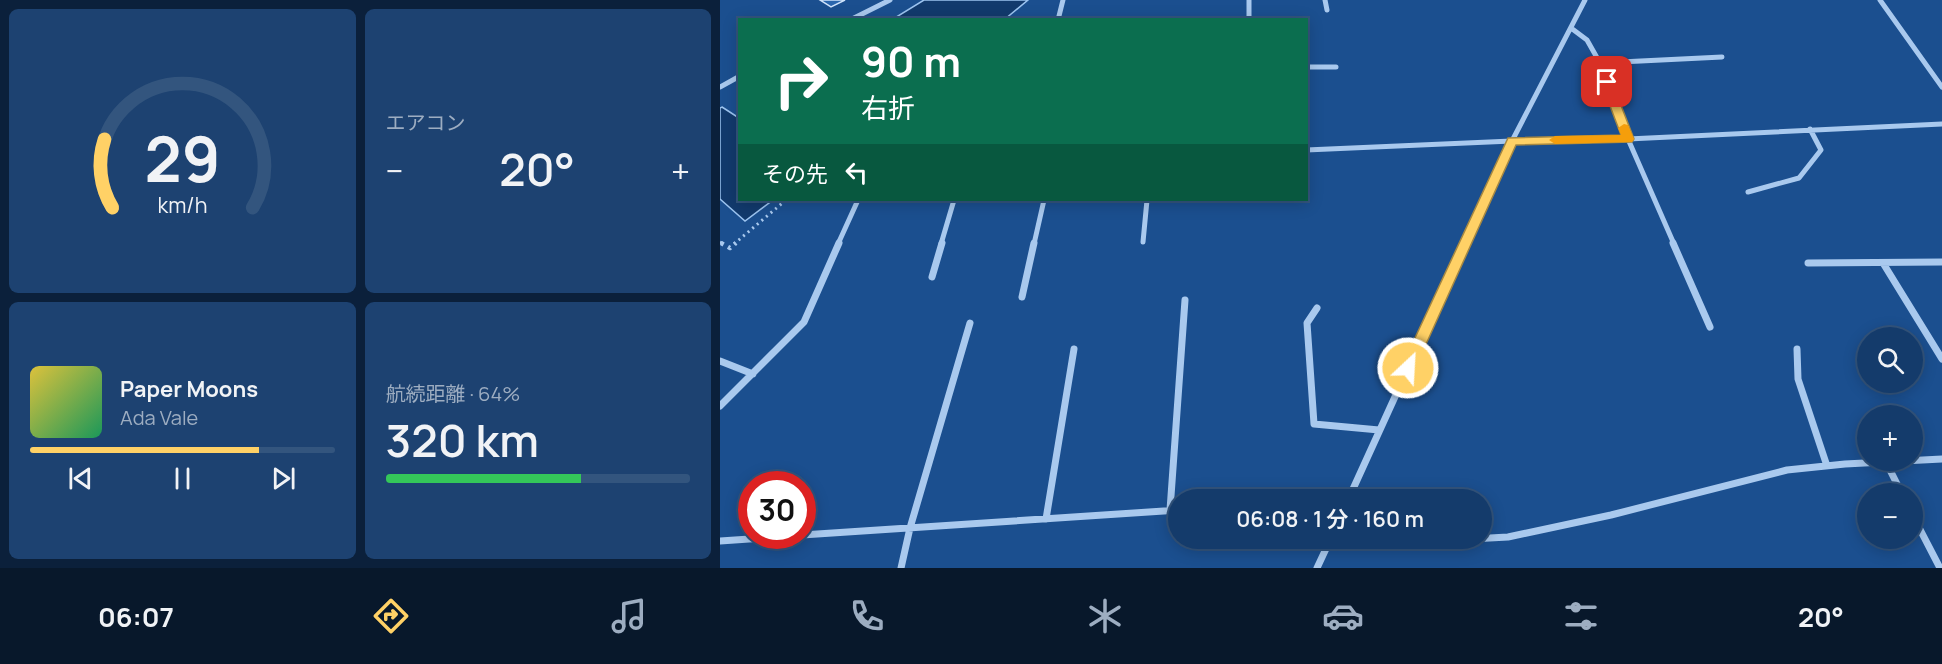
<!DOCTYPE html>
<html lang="ja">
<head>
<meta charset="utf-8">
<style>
  :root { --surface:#143b6b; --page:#1d4271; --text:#f1f3f6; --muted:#9dadc1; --line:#33557e; --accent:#ffd166 }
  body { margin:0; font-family:Manrope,"Noto Sans JP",sans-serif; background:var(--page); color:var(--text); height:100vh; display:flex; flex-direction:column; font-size:22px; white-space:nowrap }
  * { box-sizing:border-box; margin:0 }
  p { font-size:20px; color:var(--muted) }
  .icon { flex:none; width:33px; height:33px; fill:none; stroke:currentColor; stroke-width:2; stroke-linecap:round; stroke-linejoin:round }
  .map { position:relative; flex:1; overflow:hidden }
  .drawer { display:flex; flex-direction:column; gap:9px; padding:9px; background:#0b203b; width:720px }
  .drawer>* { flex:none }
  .banner { position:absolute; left:18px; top:18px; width:570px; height:183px; border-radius:0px; box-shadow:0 3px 15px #0003,0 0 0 2px var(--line); background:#0b6e4f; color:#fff; overflow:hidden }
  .fabs { position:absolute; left:1137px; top:327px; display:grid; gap:12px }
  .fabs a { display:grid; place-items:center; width:66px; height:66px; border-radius:50%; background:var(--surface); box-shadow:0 3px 15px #0003,0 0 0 2px var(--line); font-size:30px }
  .speed { position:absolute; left:18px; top:471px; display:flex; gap:12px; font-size:30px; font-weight:700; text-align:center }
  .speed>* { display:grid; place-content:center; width:78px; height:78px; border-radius:50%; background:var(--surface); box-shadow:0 3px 15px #0003,0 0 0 2px var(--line); line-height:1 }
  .speed .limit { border:9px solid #d22; background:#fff; color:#111 }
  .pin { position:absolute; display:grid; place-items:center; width:51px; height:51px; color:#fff; margin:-26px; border-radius:12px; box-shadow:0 3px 9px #0006 }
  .me { position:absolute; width:66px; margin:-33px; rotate:25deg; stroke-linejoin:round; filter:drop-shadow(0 0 4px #0008) }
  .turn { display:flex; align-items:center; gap:21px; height:126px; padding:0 24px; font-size:27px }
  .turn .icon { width:78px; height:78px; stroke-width:2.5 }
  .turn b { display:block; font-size:42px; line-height:51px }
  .then { display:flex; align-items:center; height:57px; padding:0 24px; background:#0003; gap:12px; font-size:22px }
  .big { font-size:45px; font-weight:600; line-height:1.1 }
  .drawer .tile { flex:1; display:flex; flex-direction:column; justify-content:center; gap:9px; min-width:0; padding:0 21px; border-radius:9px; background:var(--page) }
  .drawer .dial { align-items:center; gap:0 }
  .dial svg { height:156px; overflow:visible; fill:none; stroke:var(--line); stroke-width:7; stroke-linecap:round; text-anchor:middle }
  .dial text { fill:var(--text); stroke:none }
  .song { display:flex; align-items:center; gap:18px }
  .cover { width:72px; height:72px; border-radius:9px; background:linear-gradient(135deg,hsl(50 70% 55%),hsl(150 70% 35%)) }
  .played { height:6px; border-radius:3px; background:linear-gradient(90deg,var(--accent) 75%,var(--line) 75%) }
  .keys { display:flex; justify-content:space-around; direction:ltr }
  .heat { display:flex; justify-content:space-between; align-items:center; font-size:33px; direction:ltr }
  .charge { height:9px; border-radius:4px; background:linear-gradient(90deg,#34c759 64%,var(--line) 0) }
  .drawer .tiles { flex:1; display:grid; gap:9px; grid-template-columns:repeat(2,1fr) }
  .trip { position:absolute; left:448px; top:489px; width:324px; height:60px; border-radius:30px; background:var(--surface); box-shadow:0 3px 15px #0003,0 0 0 2px var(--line); font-weight:600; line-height:60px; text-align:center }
  .dock { display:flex; height:96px; justify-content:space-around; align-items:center; background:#08182b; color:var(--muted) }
  .dock .icon { width:42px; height:42px }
  .dock .active { color:var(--accent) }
  .dock b { font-size:27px; color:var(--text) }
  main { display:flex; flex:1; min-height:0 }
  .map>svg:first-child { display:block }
</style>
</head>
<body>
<main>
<section class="drawer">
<div class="tiles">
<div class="tile dial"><svg viewBox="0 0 100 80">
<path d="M14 69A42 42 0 1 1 86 69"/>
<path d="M14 69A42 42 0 0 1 10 34" stroke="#ffd166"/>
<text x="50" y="56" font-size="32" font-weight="700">29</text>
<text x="50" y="72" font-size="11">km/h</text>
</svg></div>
<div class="tile"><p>エアコン</p>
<div class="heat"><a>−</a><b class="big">20°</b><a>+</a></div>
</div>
<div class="tile">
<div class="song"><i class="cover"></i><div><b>Paper Moons</b><p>Ada Vale</p></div></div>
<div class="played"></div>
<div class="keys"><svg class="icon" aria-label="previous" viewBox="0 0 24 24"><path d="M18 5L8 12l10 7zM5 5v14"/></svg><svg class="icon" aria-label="pause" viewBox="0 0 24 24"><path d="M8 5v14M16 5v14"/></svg><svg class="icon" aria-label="next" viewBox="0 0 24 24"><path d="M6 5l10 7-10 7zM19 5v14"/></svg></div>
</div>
<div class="tile"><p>航続距離 · 64%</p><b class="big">320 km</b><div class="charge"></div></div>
</div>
</section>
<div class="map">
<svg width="1222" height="568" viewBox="0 0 1222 568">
  <rect width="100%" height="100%" fill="#1b4f8f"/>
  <!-- water -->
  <path fill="#123a6d" stroke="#9cc4f0" stroke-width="1.5" d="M204 0H308L285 19H173Z
    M2 107 19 118 20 200H53L25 221 0 199V108Z"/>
  <!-- building -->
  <path fill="#2a66ad" stroke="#cfe3fa" stroke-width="1.5" d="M100 0H125L111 7Z"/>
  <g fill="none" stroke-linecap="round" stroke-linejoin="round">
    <!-- path-far1 -->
    <path stroke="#a9c9ee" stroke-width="3" stroke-dasharray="2 4" stroke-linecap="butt" d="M0 242 4 244
      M14 244 66 200"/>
    <!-- path -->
    <path stroke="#a9c9ee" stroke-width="4.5" stroke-dasharray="3 5" stroke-linecap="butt" d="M1 243 10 248 16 243"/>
    <!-- street-far1 -->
    <path stroke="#a9c9ee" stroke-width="5" d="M529 0V20
      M605 0 607 10
      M1160 0 1222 87
      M130 20 170 0
      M338 20 343 0
      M851 28 867 40 880 63 908 139 954 244
      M880 63 1002 57
      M586 67H616
      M0 87 20 76
      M586 150 792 141 908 139 1222 124
      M1028 192 1079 178 1101 150 1090 129
      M423 242 427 200
      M118 244 138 200
      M221 244 234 200
      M314 244 324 200
      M745 244 792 141 865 0"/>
    <!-- street -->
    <path stroke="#a9c9ee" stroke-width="7" d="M953 243 990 327
      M1088 263 1222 262
      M1163 263 1222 359
      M212 277 222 243
      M302 297 314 243
      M597 308 587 323 594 424 659 430
      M1077 349 1078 379 1107 466
      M0 361 33 374
      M0 406 84 322 119 243
      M1166 462 1182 494
      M628 500 745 243
      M450 510 465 300
      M1192 514 1220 568
      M326 519 354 349
      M82 535 459 510
      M682 538 696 542 788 537 891 515 1067 470 1125 464 1222 459
      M0 541 75 536
      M181 568 190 528 250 323
      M597 568 611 538"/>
  </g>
  <!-- route -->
  <path fill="#ffd166" stroke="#a68842" stroke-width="1.5" d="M887 78 892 82 914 139 912 142 796 145 693 373 688 375 683 373 681 368 788 138 901 135 881 82Z"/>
  <!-- slow -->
  <path fill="#f59e0b" d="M904 124 908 125 914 139 912 142 835 144 829 140 835 136 901 135 898 128Z"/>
</svg>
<div class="fabs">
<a><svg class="icon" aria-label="search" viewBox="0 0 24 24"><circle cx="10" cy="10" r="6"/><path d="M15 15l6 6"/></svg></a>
<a>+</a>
<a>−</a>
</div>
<div class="speed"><div class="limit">30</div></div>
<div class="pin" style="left:887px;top:82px;background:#d93025"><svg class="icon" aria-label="arrive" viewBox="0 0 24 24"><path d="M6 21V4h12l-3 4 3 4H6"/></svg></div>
<svg class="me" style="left:688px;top:368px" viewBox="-20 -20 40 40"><circle r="17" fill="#ffd166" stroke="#fff" stroke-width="3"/><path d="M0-11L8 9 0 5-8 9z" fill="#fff"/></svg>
<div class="trip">06:08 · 1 分 · 160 m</div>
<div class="banner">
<div class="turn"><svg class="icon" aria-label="right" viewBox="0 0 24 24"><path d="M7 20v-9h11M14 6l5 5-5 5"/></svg><div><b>90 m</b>右折</div></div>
<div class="then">その先<svg class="icon" aria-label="left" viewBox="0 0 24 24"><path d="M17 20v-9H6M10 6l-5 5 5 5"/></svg></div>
</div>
</div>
</main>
<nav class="dock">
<b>06:07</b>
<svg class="icon active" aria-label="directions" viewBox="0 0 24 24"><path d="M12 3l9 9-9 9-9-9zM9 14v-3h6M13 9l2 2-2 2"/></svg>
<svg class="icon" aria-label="music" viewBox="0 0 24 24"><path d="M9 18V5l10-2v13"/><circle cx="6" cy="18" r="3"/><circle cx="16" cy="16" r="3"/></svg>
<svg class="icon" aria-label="phone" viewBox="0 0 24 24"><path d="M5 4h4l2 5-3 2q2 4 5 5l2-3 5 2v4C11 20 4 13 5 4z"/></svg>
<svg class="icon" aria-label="climate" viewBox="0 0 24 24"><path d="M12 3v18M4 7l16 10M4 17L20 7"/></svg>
<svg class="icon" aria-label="car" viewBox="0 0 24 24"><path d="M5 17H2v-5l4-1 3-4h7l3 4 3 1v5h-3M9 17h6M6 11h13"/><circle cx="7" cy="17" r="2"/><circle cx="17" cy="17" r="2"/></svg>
<svg class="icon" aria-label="filters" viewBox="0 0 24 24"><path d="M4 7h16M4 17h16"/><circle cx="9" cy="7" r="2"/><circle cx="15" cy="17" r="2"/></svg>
<b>20°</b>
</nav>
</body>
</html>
